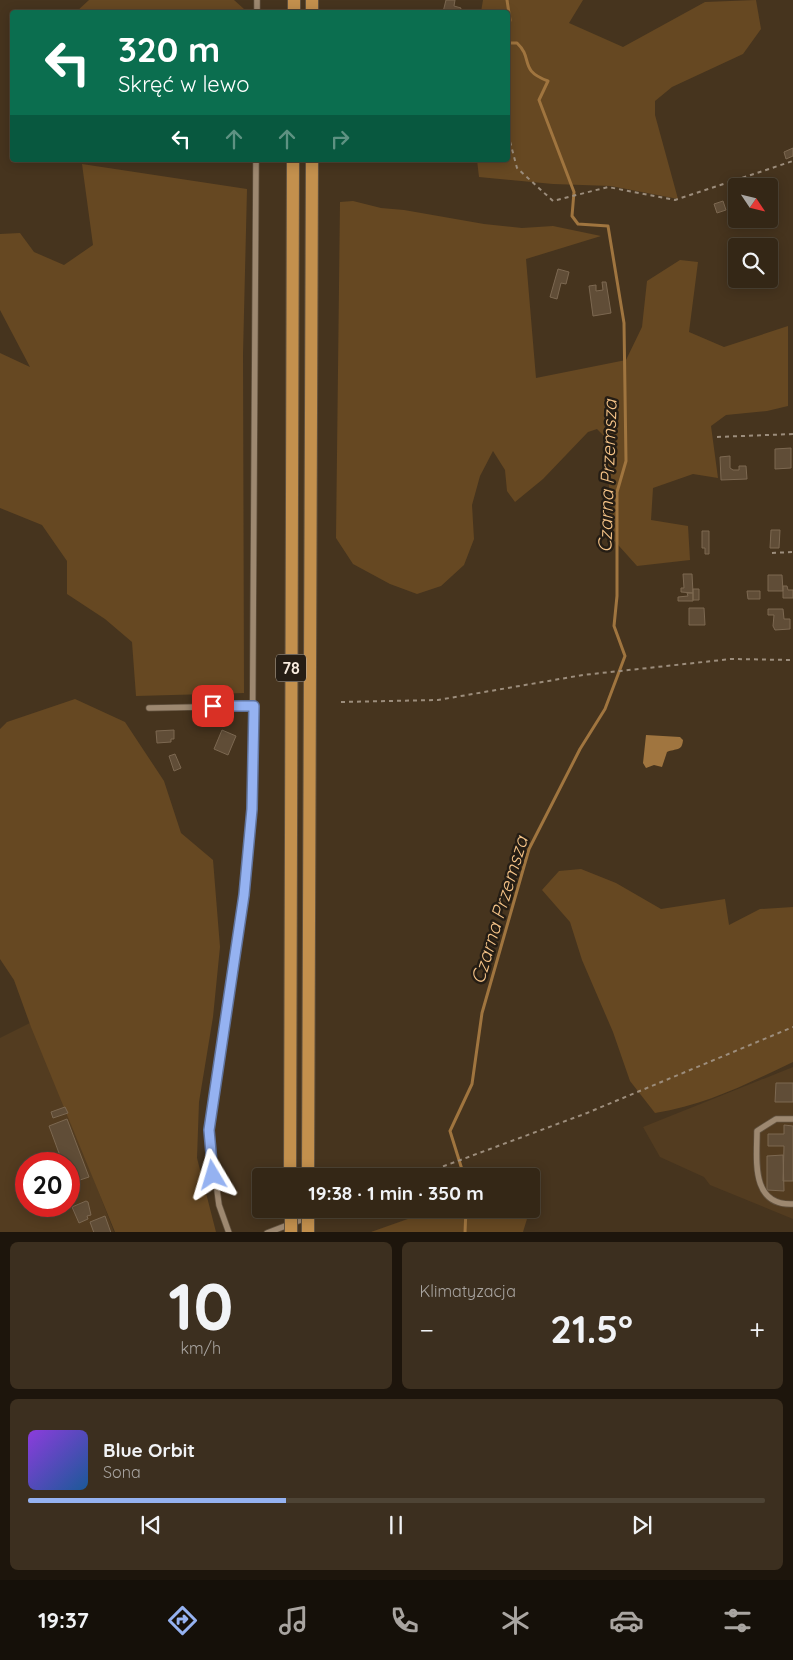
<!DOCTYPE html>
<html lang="pl">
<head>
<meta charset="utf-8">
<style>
  :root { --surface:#342716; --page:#3c2f1f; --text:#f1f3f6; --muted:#a9a5a1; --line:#4e4435; --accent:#95b2f1 }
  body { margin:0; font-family:Quicksand,sans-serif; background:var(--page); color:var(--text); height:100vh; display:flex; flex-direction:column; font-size:19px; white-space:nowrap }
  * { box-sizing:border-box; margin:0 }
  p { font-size:16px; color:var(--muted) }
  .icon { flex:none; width:28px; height:28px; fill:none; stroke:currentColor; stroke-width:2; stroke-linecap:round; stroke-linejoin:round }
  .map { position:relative; height:1232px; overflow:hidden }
  .sheet { display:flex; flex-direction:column; gap:10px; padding:10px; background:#1d150c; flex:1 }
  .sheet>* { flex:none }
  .banner { position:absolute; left:10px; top:10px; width:500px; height:152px; border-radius:5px; box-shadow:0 2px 12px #0003,0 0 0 1px var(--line); background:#0b6e4f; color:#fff; overflow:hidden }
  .needle { width:32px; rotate:125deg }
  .controls { position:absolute; left:728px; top:178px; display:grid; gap:10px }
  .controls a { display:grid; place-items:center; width:50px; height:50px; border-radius:5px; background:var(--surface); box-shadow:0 2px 12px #0003,0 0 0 1px var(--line); font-size:25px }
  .speed { position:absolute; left:15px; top:1152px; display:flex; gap:10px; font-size:25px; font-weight:700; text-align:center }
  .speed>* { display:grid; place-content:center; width:65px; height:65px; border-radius:50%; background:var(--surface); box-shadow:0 2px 12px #0003,0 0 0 1px var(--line); line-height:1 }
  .speed .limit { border:8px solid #d22; background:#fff; color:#111 }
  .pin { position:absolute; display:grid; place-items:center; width:42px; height:42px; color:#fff; margin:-21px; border-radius:10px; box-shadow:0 2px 8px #0006 }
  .me { position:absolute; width:55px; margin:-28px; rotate:353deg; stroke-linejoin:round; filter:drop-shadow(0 0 4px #0008) }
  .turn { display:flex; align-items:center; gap:18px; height:105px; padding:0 25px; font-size:22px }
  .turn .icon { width:65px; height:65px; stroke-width:2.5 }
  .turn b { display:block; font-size:35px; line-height:42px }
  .lanes { display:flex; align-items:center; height:48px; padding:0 25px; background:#0003; justify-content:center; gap:25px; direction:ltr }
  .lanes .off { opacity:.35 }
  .big { font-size:38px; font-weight:800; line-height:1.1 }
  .sheet .tile { flex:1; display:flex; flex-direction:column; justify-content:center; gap:8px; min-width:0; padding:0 18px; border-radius:8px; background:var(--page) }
  .sheet .dial { align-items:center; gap:0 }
  .dial b { font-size:65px; line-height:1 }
  .song { display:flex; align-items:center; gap:15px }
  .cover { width:60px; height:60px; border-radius:8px; background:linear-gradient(135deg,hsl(270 70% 55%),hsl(210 70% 35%)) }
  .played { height:5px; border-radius:2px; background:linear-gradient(90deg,var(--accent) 35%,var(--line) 35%) }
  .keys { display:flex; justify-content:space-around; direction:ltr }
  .heat { display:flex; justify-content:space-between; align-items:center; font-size:28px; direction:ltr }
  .sheet .tiles { flex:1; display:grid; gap:10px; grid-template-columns:1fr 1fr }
  .tile:last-child { grid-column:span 2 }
  .trip { position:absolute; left:252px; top:1168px; width:288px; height:50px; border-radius:5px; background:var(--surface); box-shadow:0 2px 12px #0003,0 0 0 1px var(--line); font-weight:800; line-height:50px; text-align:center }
  .tab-bar { display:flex; height:80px; justify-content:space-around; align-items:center; background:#151009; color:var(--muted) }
  .tab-bar .icon { width:35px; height:35px }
  .tab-bar .active { color:var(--accent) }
  .tab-bar b { font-size:22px; color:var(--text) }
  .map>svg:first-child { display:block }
</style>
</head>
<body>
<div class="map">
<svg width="793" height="1233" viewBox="0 0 793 1233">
  <rect width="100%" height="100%" fill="#46341e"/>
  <!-- built -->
  <path fill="#533c20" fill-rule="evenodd" d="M34 1021 114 1232 0 1233V1038ZM26 1164H69V1206H26Z
    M793 1067V1219L710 1185 704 1177 660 1157 643 1127Z"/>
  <!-- green -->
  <path fill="#664822" d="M89 0H234L244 9 243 12H76Z
    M483 0H583L569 23 623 47 705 2 756 0 761 29 743 54 672 87 655 101V115L678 199 611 186 553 184 479 177 477 160H508V12H481Z
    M82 164 247 189 243 354 244 693 136 696 132 642 105 619 67 594V561L42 525 0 508V353L30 367 0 310V234L20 233 34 252 64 265 93 245Z
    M353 201 381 208 404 210 484 224 522 228 553 226 601 236 526 259 536 378 626 360 642 327 647 281 680 260 698 262 689 332 724 347 788 326V406L767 411 726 415 711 426 718 478 693 474 653 488 651 520 688 526 690 560 637 566 611 537 607 439 597 429 588 432 543 479 515 502 507 491 505 470 493 451 480 476 472 505 474 539 464 565 441 586 417 594 390 584 353 564 336 538 340 202Z
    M75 699 125 722 164 781 181 833 213 860 220 947 213 1017 199 1102 197 1158 216 1232H115L31 1027 14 980 0 959V729L7 722Z
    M581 869 616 883 661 909 725 899 729 925 760 909 793 907V1062C747 1084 706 1105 655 1113L630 1081 613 1032 582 960 570 922 542 890 559 871Z
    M436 1209H530L523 1232H371Z"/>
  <!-- water -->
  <path fill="#a0753f" d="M646 735 680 737 683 740C682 752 676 748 667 752L662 767 654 765 646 768 643 763Z"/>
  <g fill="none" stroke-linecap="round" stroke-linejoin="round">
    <!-- stream -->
    <path stroke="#a0753f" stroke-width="3" d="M507 0 510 20 508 27
      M464 1176 450 1131 472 1084 482 1013 529 849 580 749 605 709 625 656 614 626 617 596V492L626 461 624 323 608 226 578 224 572 216 574 192 539 100 548 81C518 70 534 59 517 43H508
      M465 1233 466 1209"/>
  </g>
  <!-- building -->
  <path fill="#604d37" stroke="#7c6851" d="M446 0H455L454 6 461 8 460 12H443Z
    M793 148V156L786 159 784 152Z
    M723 201 726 210 717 213 714 204Z
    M558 269 569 272 566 284 561 283 557 299 550 297Z
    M602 282H606L611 313 593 316 589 286 596 285V291L603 290Z
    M791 448V468L775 469V449Z
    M730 456V468L733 470H739V466H746L747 479 721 480 720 457Z
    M771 530H780L779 548H770Z
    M702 531H709V554H705V548H702Z
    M683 574H692L693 593 681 592V588H684Z
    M768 575H782L783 591H768Z
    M783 586H787L788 590H793V598H783Z
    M693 589H699V600H693Z
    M747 591H760V599H748Z
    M687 593H693V601H678V597L688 596Z
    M689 608H704L705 625H689Z
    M768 609H783L784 619H790V629L775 630 773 626 774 615H768Z
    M222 712V719H207V713Z
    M174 730V739H171V742L157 743 156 731Z
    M222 730 236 736 228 755 214 749Z
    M175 754 181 768 174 771 169 756Z
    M776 1083H793V1102H775Z
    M65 1107 68 1113 53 1118 51 1112Z
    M67 1119 89 1177 71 1183 69 1164H63L49 1126Z
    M784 1125 793 1126V1181H783L784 1146H768V1134H784Z
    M783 1155 784 1191 767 1190V1156Z
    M86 1201 88 1202 91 1215 87 1216 88 1219 79 1223 72 1207Z
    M105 1216 111 1233H94L90 1222Z"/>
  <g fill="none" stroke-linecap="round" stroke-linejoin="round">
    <!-- service casing -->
    <g stroke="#61513e" stroke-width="7">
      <path id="service" d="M257 12V0
        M149 708 254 706
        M793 1119H776L757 1131C757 1159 750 1206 793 1204
        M416 1176 422 1174
        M229 1233 219 1205 209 1130 242 912 252 809 256 160
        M267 1233 329 1209"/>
    </g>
    <!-- primary casing -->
    <g stroke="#61513e" stroke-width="14">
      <path id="primary" d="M294 0V12
        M312 12V0
        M290 1176 293 160
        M308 1176 312 160"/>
    </g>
    <!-- path -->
    <path stroke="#9c8d7c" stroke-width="2" stroke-dasharray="4 4" stroke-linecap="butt" d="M508 134 517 168 553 201 608 187 675 200 793 161
      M717 437 793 434
      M772 553 793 552
      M341 702 438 700 583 675 731 659 793 660
      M428 1172 587 1113 793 1027"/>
    <!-- service -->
    <use href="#service" stroke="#9d8870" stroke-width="5.5"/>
    <!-- primary -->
    <use href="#primary" stroke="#c3904d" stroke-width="12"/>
    <!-- primary-bridge casing -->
    <g stroke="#61513e" stroke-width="14" stroke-linecap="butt">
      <path id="primary-bridge" d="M308 1209V1233
        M291 1233V1213"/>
    </g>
    <!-- primary-bridge -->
    <use href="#primary-bridge" stroke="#c3904d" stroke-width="12"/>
  </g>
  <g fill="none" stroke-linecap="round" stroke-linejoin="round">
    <!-- route casing -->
    <g stroke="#61749d" stroke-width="12">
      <path id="route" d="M213 706H254L252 809 244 895 209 1130 213 1175"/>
    </g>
    <!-- route -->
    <use href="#route" stroke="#95b2f1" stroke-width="9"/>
  </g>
  <g text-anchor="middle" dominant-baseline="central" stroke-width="5" stroke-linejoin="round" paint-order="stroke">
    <!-- shield labels -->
    <rect fill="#251d14" stroke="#b9aea2" stroke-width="1" x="276" y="654.5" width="30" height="27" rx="4"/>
    <g font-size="16" font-weight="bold" fill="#f8ecdf">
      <text x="291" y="668">78</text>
    </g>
    <!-- water labels -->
    <g font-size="19" font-style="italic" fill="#f6c488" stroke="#251d14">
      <text transform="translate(607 476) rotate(-88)">Czarna Przemsza</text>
      <text transform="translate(499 910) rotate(-73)">Czarna Przemsza</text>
    </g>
  </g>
</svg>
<div class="controls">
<a><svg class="needle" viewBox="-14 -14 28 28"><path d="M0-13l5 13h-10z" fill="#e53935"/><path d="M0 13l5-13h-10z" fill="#a9a5a1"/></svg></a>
<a><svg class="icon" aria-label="search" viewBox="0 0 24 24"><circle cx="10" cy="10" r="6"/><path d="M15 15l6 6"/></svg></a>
</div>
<div class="speed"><div class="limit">20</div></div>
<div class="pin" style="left:213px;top:706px;background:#d93025"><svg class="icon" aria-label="arrive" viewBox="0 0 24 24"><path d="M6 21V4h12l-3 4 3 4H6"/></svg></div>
<svg class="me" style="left:213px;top:1175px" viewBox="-20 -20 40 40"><path d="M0-17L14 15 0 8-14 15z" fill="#95b2f1" stroke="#fff" stroke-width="4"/></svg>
<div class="trip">19:38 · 1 min · 350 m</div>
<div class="banner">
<div class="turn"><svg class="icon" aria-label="left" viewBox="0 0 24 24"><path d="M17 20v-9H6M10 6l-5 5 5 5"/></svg><div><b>320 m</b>Skręć w lewo</div></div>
<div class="lanes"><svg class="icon" aria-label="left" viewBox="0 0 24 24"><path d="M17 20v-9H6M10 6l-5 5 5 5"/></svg><svg class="icon off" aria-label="ahead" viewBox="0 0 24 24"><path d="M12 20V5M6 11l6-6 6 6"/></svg><svg class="icon off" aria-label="ahead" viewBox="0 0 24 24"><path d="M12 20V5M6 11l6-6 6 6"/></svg><svg class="icon off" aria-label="right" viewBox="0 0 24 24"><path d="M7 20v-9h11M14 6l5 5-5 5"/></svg></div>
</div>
</div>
<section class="sheet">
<div class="tiles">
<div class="tile dial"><b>10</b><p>km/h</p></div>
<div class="tile"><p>Klimatyzacja</p>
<div class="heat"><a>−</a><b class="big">21.5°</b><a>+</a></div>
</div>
<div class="tile">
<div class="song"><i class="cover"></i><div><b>Blue Orbit</b><p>Sona</p></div></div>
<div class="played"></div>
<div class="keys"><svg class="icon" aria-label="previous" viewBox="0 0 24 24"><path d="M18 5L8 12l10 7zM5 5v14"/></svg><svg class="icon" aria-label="pause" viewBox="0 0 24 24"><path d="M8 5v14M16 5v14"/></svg><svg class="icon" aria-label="next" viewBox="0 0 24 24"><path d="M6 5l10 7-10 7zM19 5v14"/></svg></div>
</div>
</div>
</section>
<nav class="tab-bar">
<b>19:37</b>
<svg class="icon active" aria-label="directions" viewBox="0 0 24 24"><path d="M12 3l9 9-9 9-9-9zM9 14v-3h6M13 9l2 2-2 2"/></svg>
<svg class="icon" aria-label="music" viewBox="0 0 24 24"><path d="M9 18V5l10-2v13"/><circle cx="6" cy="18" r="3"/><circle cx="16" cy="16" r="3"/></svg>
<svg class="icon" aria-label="phone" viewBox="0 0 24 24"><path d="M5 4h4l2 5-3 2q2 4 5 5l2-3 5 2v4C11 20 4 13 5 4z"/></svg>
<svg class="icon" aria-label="climate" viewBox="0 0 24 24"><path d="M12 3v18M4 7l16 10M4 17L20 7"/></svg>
<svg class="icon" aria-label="car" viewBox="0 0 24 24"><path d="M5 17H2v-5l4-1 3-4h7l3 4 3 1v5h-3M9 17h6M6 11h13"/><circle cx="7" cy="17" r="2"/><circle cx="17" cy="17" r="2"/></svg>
<svg class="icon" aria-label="filters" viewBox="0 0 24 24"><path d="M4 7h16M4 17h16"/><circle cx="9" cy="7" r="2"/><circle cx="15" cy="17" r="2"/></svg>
</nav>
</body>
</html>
